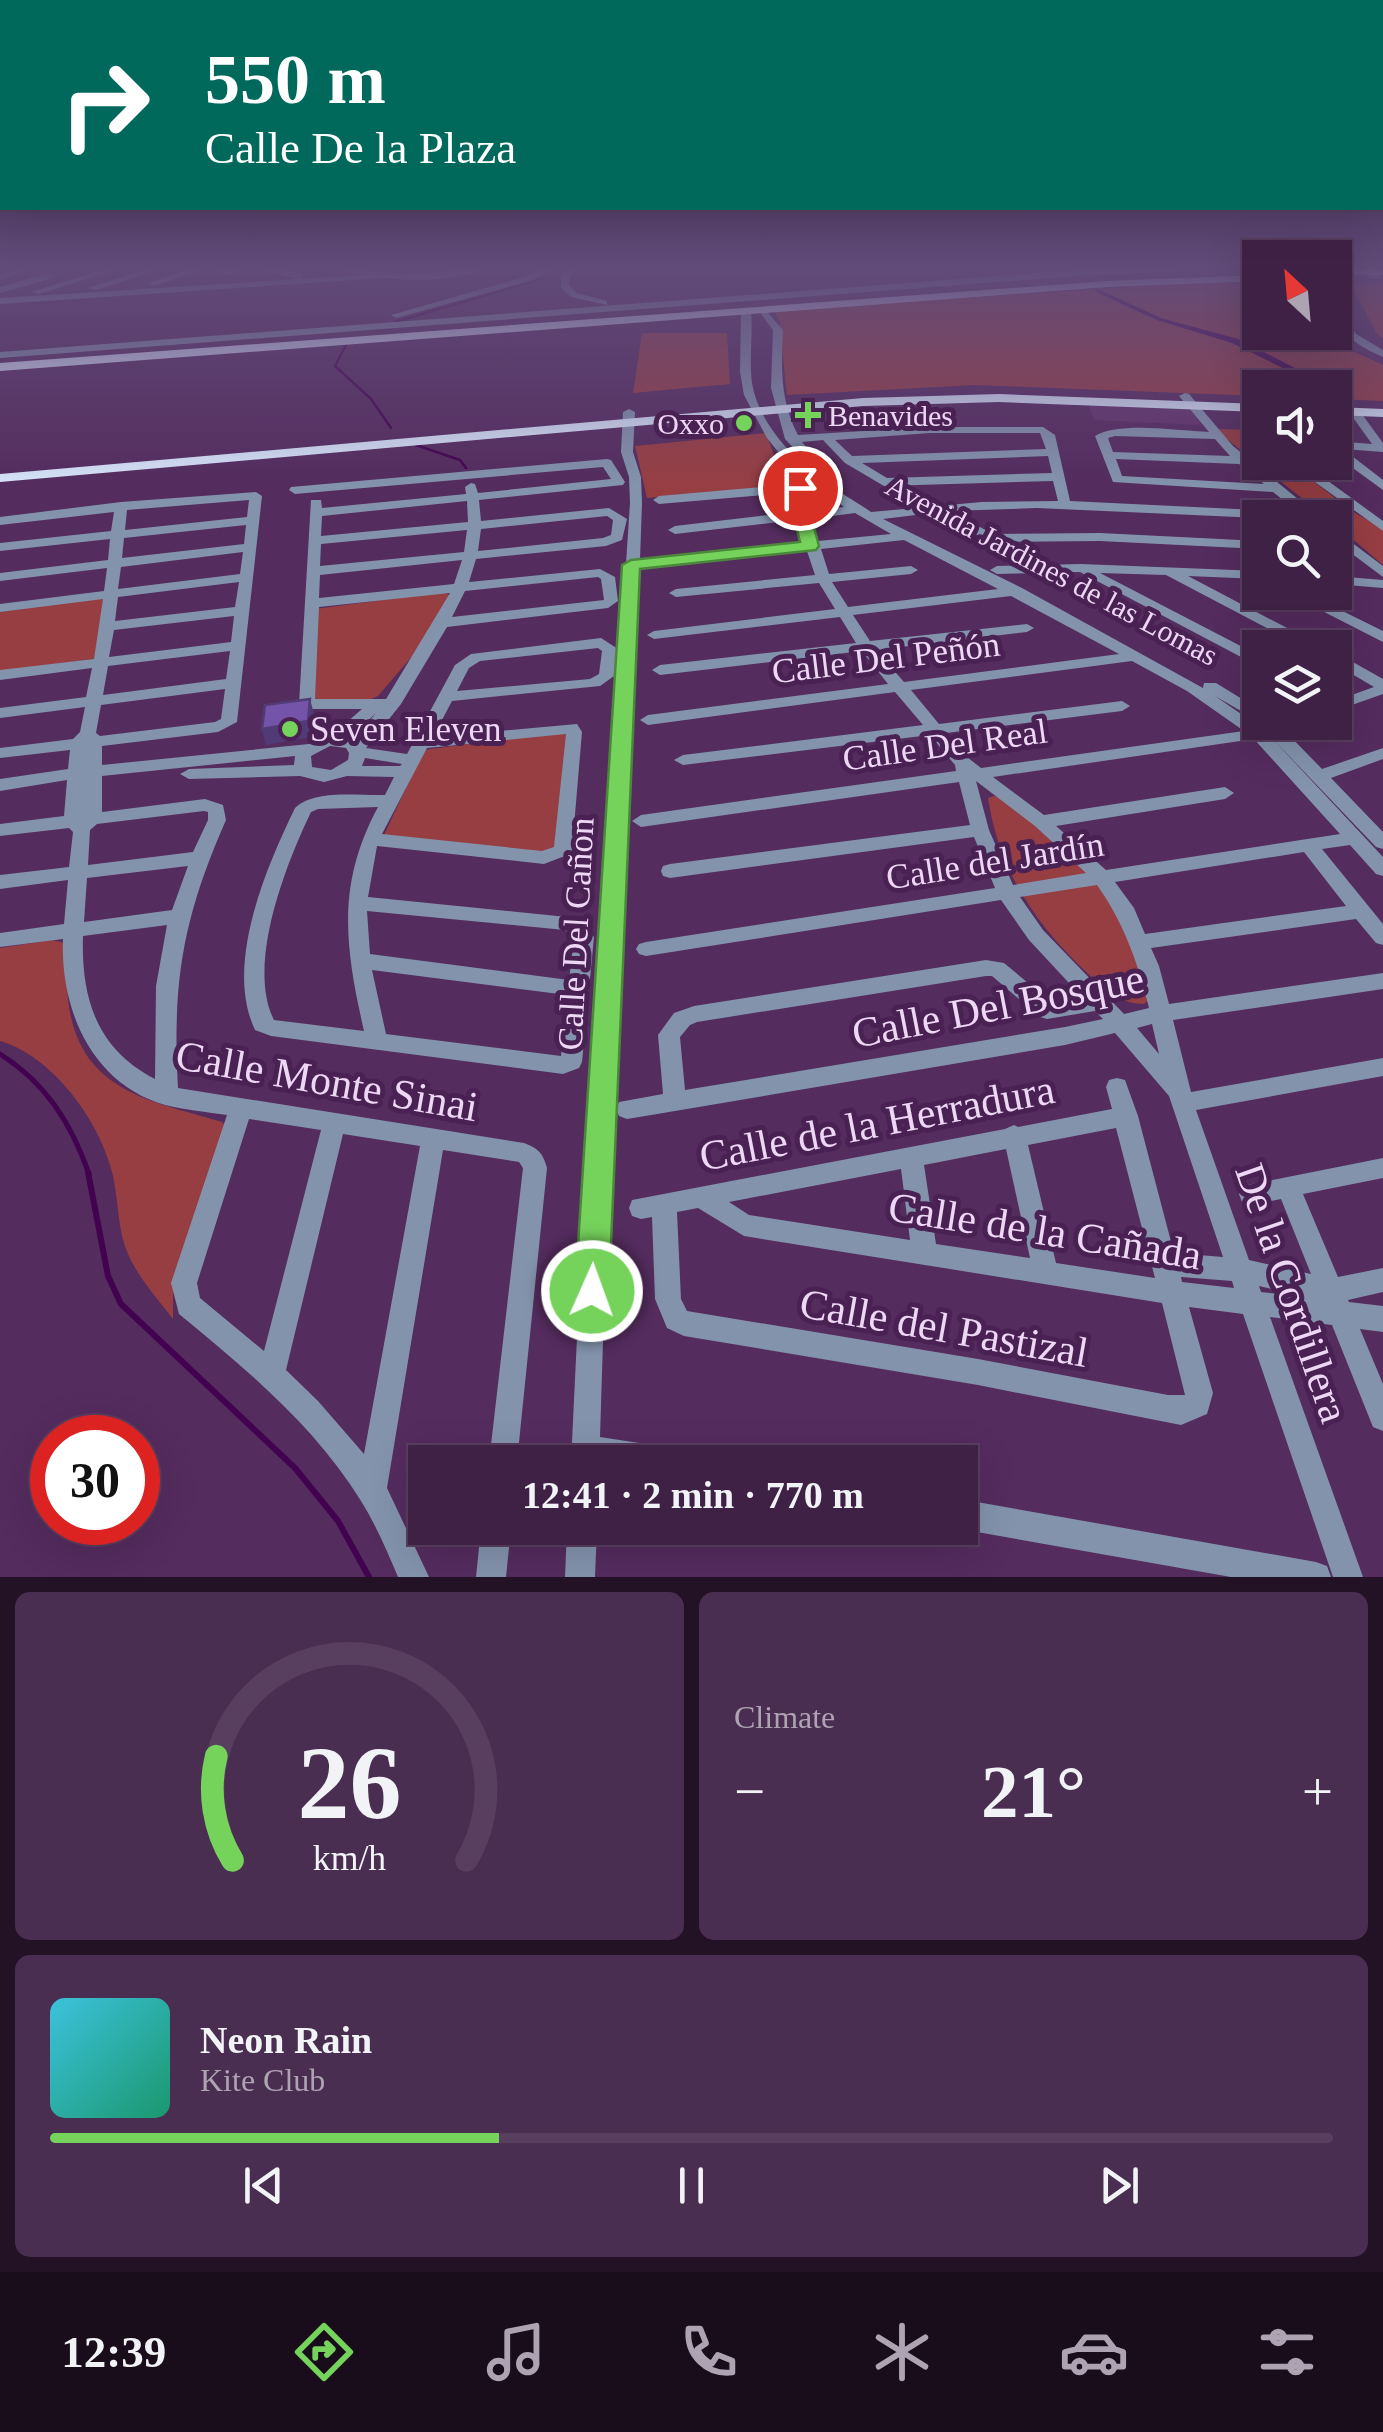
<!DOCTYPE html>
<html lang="en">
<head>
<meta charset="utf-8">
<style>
  :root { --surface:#3f2146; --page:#4a2e51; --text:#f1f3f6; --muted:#ada3b3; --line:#583e5f; --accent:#75d25b }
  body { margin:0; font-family:"Times New Roman",serif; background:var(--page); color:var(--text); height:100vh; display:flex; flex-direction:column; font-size:38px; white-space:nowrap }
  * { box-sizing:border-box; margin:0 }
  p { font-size:32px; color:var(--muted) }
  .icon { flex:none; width:55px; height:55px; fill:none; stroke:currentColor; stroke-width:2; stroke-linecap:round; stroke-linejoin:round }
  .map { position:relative; height:1577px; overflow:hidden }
  .panel { display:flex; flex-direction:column; gap:15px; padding:15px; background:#231226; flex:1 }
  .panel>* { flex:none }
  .guide { position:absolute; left:0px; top:0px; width:1385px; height:210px; box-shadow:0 10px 40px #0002,0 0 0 2px var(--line); background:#00695c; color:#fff; overflow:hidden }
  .needle { width:65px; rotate:334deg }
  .buttons { position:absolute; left:1242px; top:240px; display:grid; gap:20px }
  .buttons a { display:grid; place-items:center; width:110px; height:110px; border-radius:0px; background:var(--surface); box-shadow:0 10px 40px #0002,0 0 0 2px var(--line); font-size:50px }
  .speed { position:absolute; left:30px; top:1415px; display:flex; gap:20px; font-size:50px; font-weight:700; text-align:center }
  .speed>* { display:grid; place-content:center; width:130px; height:130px; border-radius:50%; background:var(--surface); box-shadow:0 10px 40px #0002,0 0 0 2px var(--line); line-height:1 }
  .speed .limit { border:15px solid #d22; background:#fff; color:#111 }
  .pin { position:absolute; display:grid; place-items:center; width:85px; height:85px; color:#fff; margin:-42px; border:5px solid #fff; border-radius:50%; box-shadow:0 2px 10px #0007 }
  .me { position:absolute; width:110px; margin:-55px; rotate:2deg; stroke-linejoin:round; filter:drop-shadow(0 0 8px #0008) }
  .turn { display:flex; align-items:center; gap:35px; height:210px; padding:0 40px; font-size:45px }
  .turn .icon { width:130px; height:130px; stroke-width:2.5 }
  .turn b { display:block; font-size:70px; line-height:85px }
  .big { font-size:75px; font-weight:800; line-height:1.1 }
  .panel .card { flex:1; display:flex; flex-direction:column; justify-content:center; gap:15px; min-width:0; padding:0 35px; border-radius:15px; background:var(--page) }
  .panel .dial { align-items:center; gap:0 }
  .dial svg { height:260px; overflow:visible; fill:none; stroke:var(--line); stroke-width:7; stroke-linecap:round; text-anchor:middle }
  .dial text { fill:var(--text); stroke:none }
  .song { display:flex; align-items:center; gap:30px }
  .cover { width:120px; height:120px; border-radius:15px; background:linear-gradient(135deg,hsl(190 70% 55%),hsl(160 70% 35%)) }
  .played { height:10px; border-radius:5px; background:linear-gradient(90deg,var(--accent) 35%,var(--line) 35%) }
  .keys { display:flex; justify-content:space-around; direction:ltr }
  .heat { display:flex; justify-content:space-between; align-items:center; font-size:55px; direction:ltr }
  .panel .tiles { flex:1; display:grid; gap:15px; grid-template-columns:1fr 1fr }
  .card:last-child { grid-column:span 2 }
  .trip { position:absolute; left:408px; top:1445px; width:570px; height:100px; border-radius:0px; background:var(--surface); box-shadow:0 10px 40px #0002,0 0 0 2px var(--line); font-weight:800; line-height:100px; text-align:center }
  .menu { display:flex; height:160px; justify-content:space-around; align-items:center; background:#190d1c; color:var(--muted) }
  .menu .icon { width:70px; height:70px }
  .menu .selected { color:var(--accent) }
  .menu b { font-size:45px; color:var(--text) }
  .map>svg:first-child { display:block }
</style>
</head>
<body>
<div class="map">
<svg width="1383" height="1577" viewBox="0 0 1383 1577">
  <rect width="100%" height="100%" fill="#542c5e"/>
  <!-- built -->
  <path fill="#62356d" d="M1088 403 1190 409 1202 425 1094 420Z"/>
  <!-- green -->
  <path fill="#973e43" d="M1239 280 1260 288V332L1314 333 1383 365V401L1335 399V388H1260V396L974 385 787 395 779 321 774 310Z
    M1350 283 1383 284V338L1377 334Z
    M642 333H727L730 384 633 393Z
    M1214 429 1253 430 1260 437V462L1289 463 1355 513 1383 529V565L1335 524V518L1326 517Z
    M766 433 785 485 647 498 635 446Z
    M443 592 450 595 421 646 378 696 369 700 311 701 315 609Z
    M95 598 105 599 98 655 94 659 0 672V612Z
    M563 731 569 735 557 849 547 853 383 837 424 750Z
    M994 796 1002 798 1088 868 1107 891 1153 997 1144 1004C1119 1004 1103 988 1085 971 1034 922 999 870 988 798Z
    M52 940 65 943C69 966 65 989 70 1012 85 1094 157 1102 222 1122L226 1127 173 1285V1319C156 1297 136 1275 126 1249 116 1222 119 1192 110 1165 95 1115 51 1056 0 1041V948Z"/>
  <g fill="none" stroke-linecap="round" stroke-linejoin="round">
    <!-- stream-far2 -->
    <path stroke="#420250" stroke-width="2.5" d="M395 322 545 278
      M346 345 335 366 371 399 391 428
      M416 445 460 460 466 468"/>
    <!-- stream-far1 -->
    <path stroke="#420250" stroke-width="5" d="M0 1054C46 1083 71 1123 89 1174"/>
    <!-- stream -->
    <path stroke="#420250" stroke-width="6" d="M88 1172 108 1276 121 1304 295 1468 338 1521 369 1577"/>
    <!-- canal -->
    <path fill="#420250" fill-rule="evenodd" d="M1096 290H1100L1161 318 1238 339 1334 388H1323L1232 343 1157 320 1096 292Z"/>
    <!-- minor -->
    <path fill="#8393ac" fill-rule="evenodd" d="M32 265H46L0 280V274Z
      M118 265H131L39 294 31 292Z
      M160 265H173L96 290 88 288Z
      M194 265H214L226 269 243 265H263L303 274 301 279 359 275 315 265C347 265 378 274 410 274 439 275 468 265 496 265 463 281 420 281 384 278L0 304V298L299 279 253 268 226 275 205 269 153 286 148 283 195 267Z
      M550 265H561L533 280 396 318 391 315 527 276Z
      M572 265H581L570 276 569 285 577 293 607 301V305L571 297 561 288V275Z
      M1196 265H1260V268L1090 275 0 358V352L1090 269Z
      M1356 265H1365L1380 277 1372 279Z
      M50 273 55 276 53 278 0 293V287Z
      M1343 273 1348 276 1335 282V276Z
      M1335 305 1338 306 1356 334 1383 350V357C1360 347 1335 333 1335 305Z
      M763 307 783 330C781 367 780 401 798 435L930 427H1043L1055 435 1070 501 1298 512 1273 492 1113 482 1095 436C1120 421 1178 431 1209 432L1179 396 1185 393 1189 394 1233 446 1320 517 1260 518 1037 508 950 511 993 534 1100 533 1260 541V549L1100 541 991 542 932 513 883 519 1022 588 1203 688 1204 683H1216L1260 710V722L1215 696 1260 727 1262 722H1303L1284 730 1322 769 1383 748V759L1331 778 1383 832V849L1376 847 1269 735 1383 857V876L1376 874 1350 845 1322 849 1383 924V945L1376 943 1356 919 1151 948 1159 966 1169 1004 1383 973V989L1173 1020 1191 1092 1383 1058V1076L1196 1110 1249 1260 1311 1274 1281 1199 1251 1205 1242 1202 1239 1194 1242 1186 1383 1158V1178L1303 1194 1338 1277 1383 1268V1292L1348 1300 1349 1302 1383 1306V1332L1360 1329 1383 1384V1431L1373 1427 1332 1325 1270 1317 1363 1577H1333L1243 1314 1189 1307 1213 1393 1207 1414 1181 1425 978 1385 684 1336 667 1328 655 1299 652 1217 641 1219 632 1216 629 1208 632 1200 1005 1129 1014 1125 1018 1127 1112 1109 1106 1087 1109 1080 1117 1078 1125 1080 1138 1116 1174 1253 1223 1257 1169 1096 1115 1033 1065 1045 675 1111 627 1119 619 1116 616 1109 619 1102 663 1094 658 1035 674 1013 694 1006 986 960 1004 963 1051 1002 1082 997 1029 940 1001 900 646 956 639 954 636 949 639 944 646 942 995 888 974 837 670 878 663 876 661 871 663 866 670 864 970 825 959 782 641 827 632 821 641 815 956 771 955 765 930 735 683 765 674 760 683 755 923 725 895 692 648 725 640 720 648 715 888 684 862 651 660 675 652 670 660 665 856 643 840 617 654 639 647 635 654 631 835 609 819 583 676 597 669 593 676 589 815 575 807 551 639 568 607 1213 600 1437 672 1448 682 1452 686 1462H571L583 1213 630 503 629 477 621 452 623 412 629 409 635 412 633 452 641 477 642 503 640 560 805 543 797 520 675 534 668 530 675 526 795 512 786 493 659 504 653 500 659 496 784 485 779 453 767 438 744 395 740 372 741 312 746 309 751 312C753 336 749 360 752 383 759 426 798 464 832 487 845 496 860 504 871 512L982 502 1058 501 1053 481 884 486 845 463 823 440 802 442 826 469 816 472 785 439 771 388 773 330 758 310ZM930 433H1040L1046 449 852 456 835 440ZM1115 436 1215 439 1230 456 1113 452 1108 438ZM1048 456 1052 473 887 478 862 463ZM1116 459 1239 464 1264 484 1122 476ZM793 468 844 507 807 511 798 492 805 488 796 484ZM855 513 891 534 818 541 810 519ZM904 540 998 589 848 607 832 582 911 574 918 570 911 566 829 574 821 549ZM1011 596 1119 654 904 682 876 650 1027 632 1034 628 1027 624 870 641 853 615ZM1132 661 1187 691 1244 731 981 768 967 757 946 733 1122 711 1130 706 1122 701 939 724 911 690ZM1254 739 1340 834 1106 870 1056 826 1225 799 1234 793 1225 787 1044 815 993 777ZM976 781 1035 826 1086 873 1013 885 989 830ZM1304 852 1346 906 1145 934 1134 908 1115 882ZM1097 885C1124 923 1138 963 1149 1008L1124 1014 1043 930 1020 897ZM986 976H992L1040 1017 1047 1019 1095 1011 1103 1019 1065 1027 685 1090 680 1037 690 1025 697 1022ZM1152 1024 1159 1054 1137 1028ZM1116 1128 1155 1278 1056 1263 1028 1145ZM1006 1149 1030 1258 936 1244 924 1165ZM901 1169 910 1240 749 1215 729 1202ZM698 1208 744 1236 1162 1303 1185 1395H1168L978 1359 687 1311 681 1299 677 1212ZM1181 1277 1232 1281 1234 1288 1182 1282ZM1259 1286 1305 1297 1261 1292Z
      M1351 410H1359L1383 443V452L1343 449 1383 480V490L1335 455V441L1372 444 1349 412Z
      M607 459 611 460 625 482 623 485 479 500 481 521 609 508 627 519 622 540 606 546 476 559 469 582 600 569 615 577 618 601 608 608 447 627 401 704 366 748 407 754 455 665 471 654 601 638 618 649 614 676 600 686 452 701 433 737 577 724 582 732 572 850 570 854 544 864 377 846 368 897 577 918 594 937 582 1062 579 1068 563 1074 271 1036 255 1030C224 965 266 868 295 808 315 789 358 796 385 795L394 777 347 776 324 782 300 776 189 779 180 774 189 769 294 765 295 756 102 776V812L205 799 223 805 226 820C183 918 172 981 178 1088L524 1143C538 1148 543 1153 547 1168L517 1462H489L523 1168 519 1162 443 1150 387 1488 429 1577H398C387 1551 376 1525 361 1501 315 1426 246 1369 179 1314L171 1283 227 1115C207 1112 185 1110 165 1105 92 1084 60 1010 63 939L0 947V933L64 924 68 880 0 889V875L69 867 73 832 69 828 0 836V824L64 816 67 780 0 791V779L68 769 70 750 0 758V748L73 739 80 732 85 707 0 718V708L86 697 92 668 0 680V670L94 659 103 599 0 612V604L104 591 107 568 0 581V573L108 560 110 539 0 551V543L111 531 114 512 0 525V517L121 502 256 492 262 496 237 722 218 732 102 746V765L309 744 331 736 362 709H307L299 704 311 500H321L322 508 466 494 465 487 471 483 475 484 478 493 611 479 603 467 295 494 289 490 291 487ZM249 500 247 517 125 530 127 510ZM467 501 468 522 321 536 322 516ZM607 516 613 520 611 535 603 538 478 551 481 529ZM246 525 244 544 122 558 124 538ZM467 530 464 552 320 566 321 544ZM243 552 240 574 118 589 121 567ZM462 560 454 584 319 598 320 575ZM598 577 601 579 604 600 452 617 465 591ZM239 582 235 607 115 621 118 597ZM450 593 386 699H315L319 607ZM234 616 231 642 109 657 114 630ZM598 648 602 651 599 674 590 679 457 691 469 668 480 661ZM230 651 226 679 103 695 108 666ZM225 689 221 719 215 722 100 736 96 733 101 705ZM376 713 354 740 349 739ZM566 734 554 847 542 851 382 834 427 748ZM330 746 346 748 349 753 348 760 331 770 312 767 311 756ZM365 758 402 764 400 766H362ZM378 807C336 885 345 947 364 1031L274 1020C246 965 286 864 311 812L318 809ZM204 811 208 812V820L193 852 88 865 90 830 97 824ZM188 866 172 910 84 922 87 878ZM367 911 565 930 574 939 569 980 370 954ZM167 925 156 986 155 1079C97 1049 81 999 83 936ZM372 970 567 995 561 1056 386 1034ZM249 1119 321 1130 264 1351 200 1298 197 1283ZM343 1134 420 1146 364 1454 318 1401 286 1370Z
      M1287 462H1302L1383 521V531Z
      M1335 530 1383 566V577L1335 541Z
      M1081 564 1260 571V579L1188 576 1325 648H1305L1166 575 1100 573 1260 656V667L1080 572 997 574 990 570 997 566Z
      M1335 576 1383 580V588L1335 584Z
      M1285 592H1304L1383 631V642Z
      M1335 652 1383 679V694L1335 711V701L1374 687 1335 664Z
      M960 1499 1316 1562 1327 1566 1331 1577H1231L960 1529 957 1528H960Z
      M481 1528H511L506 1577H476Z
      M567 1528H597L595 1577H565Z"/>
    <!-- major -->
    <path fill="#d7e5fa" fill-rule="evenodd" d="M1335 268 1383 269V275L1335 274Z
      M1260 275V281L1107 287 0 371V363L1107 281Z
      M999 394 1260 404V412L999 402 863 406 0 482V474L863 398Z
      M1335 407 1383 409V417L1335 415Z"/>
  </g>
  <!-- shaded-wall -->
  <path fill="#513b76" d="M310 699 314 714 312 737 266 745 262 729Z"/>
  <!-- building -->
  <path fill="#7454a8" stroke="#513b76" stroke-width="2.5" d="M310 699 308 721 262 729 265 705Z"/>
  <!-- sky -->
  <linearGradient id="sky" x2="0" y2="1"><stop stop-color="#2e1834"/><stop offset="0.55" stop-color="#614b79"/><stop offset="1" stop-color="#614b79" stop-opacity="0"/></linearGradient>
  <rect width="1383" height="486" fill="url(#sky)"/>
  <!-- route -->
  <path fill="#75d25b" stroke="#4c883b" stroke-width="2.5" d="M800 483 808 488V505L819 546 816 550 640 569 609 1291 604 1302 592 1307 580 1302 575 1291 622 565 631 560 800 542 791 505 792 488Z"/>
  <!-- markers -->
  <g fill="#75d25b" stroke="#492253" stroke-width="4">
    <path d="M803 400h10v10h10v10h-10v10h-10v-10h-10v-10h10z"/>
    <circle cx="744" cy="423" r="10"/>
    <circle cx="290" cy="729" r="10"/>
  </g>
  <g text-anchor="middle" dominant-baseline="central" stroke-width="10" stroke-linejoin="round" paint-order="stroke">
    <!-- far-poi labels -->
    <g font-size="30" fill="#eed7f4" stroke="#492253" text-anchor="start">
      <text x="828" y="415">Benavides</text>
      <text x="724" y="423" text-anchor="end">Oxxo</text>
    </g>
    <!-- far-street labels -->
    <g font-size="30" fill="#eed7f4" stroke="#492253">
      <text transform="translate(1052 570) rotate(28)">Avenida Jardines de las Lomas</text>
    </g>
    <!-- street labels -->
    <g font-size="35" fill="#eed7f4" stroke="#492253">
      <text transform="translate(886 658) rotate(-7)">Calle Del Peñón</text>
      <text transform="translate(945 745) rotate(-8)">Calle Del Real</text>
      <text transform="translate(995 861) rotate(-9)">Calle del Jardín</text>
      <text transform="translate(576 934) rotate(-87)">Calle Del Cañon</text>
    </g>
    <!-- poi labels -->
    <g font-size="35" fill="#eed7f4" stroke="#492253" text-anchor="start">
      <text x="310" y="729">Seven Eleven</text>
    </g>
    <!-- near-street labels -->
    <g font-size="42" fill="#eed7f4" stroke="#492253">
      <text transform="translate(998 1006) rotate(-11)">Calle Del Bosque</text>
      <text transform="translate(327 1081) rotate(10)">Calle Monte Sinai</text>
      <text transform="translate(877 1123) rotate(-11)">Calle de la Herradura</text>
      <text transform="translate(1045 1231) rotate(9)">Calle de la Cañada</text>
      <text transform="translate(1292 1293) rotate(71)">De la Cordillera</text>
      <text transform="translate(944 1328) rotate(10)">Calle del Pastizal</text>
    </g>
  </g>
</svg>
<div class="buttons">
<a><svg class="needle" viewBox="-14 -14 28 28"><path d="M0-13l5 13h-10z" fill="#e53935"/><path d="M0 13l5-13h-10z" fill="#ada3b3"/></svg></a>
<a><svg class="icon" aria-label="sound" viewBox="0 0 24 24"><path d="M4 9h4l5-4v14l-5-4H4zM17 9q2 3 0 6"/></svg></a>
<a><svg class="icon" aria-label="search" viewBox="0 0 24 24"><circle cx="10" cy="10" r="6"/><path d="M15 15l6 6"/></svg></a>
<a><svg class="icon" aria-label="layers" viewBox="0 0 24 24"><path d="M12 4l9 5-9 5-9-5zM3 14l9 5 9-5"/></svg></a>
</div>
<div class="speed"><div class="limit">30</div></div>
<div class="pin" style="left:800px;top:488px;background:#d93025"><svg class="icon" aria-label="arrive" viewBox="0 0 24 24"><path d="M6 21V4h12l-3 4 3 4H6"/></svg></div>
<svg class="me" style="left:592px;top:1291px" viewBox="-20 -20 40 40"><circle r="17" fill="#75d25b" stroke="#fff" stroke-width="3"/><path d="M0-11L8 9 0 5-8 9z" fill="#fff"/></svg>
<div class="trip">12:41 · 2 min · 770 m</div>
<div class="guide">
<div class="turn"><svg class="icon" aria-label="right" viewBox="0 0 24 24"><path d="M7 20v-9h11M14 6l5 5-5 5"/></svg><div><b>550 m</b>Calle De la Plaza</div></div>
</div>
</div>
<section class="panel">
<div class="tiles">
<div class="card dial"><svg viewBox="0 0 100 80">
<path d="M14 69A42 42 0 1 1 86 69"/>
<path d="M14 69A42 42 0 0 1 9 37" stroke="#75d25b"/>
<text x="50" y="56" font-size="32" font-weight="700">26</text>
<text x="50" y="72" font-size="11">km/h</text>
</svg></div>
<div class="card"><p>Climate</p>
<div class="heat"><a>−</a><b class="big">21°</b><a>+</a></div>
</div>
<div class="card">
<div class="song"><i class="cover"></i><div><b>Neon Rain</b><p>Kite Club</p></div></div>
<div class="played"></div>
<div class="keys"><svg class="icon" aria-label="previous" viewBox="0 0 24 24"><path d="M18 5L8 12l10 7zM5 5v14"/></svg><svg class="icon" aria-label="pause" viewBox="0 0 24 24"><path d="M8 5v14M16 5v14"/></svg><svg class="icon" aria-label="next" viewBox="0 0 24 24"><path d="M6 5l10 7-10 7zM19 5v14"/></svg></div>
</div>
</div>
</section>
<nav class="menu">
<b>12:39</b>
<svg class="icon selected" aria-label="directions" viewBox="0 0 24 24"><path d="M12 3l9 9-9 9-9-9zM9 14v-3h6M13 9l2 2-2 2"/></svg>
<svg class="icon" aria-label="music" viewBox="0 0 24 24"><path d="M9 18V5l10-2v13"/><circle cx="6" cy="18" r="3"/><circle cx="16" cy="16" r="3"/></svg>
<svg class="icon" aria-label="phone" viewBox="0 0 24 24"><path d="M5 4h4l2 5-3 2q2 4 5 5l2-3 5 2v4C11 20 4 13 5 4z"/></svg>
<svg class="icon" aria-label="climate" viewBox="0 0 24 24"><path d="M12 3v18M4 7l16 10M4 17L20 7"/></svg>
<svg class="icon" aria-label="car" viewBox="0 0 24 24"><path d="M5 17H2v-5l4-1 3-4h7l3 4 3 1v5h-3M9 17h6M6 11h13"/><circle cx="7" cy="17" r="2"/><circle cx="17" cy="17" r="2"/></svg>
<svg class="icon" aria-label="filters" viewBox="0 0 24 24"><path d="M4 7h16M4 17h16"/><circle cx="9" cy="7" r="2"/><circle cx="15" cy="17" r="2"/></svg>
</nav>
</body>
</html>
